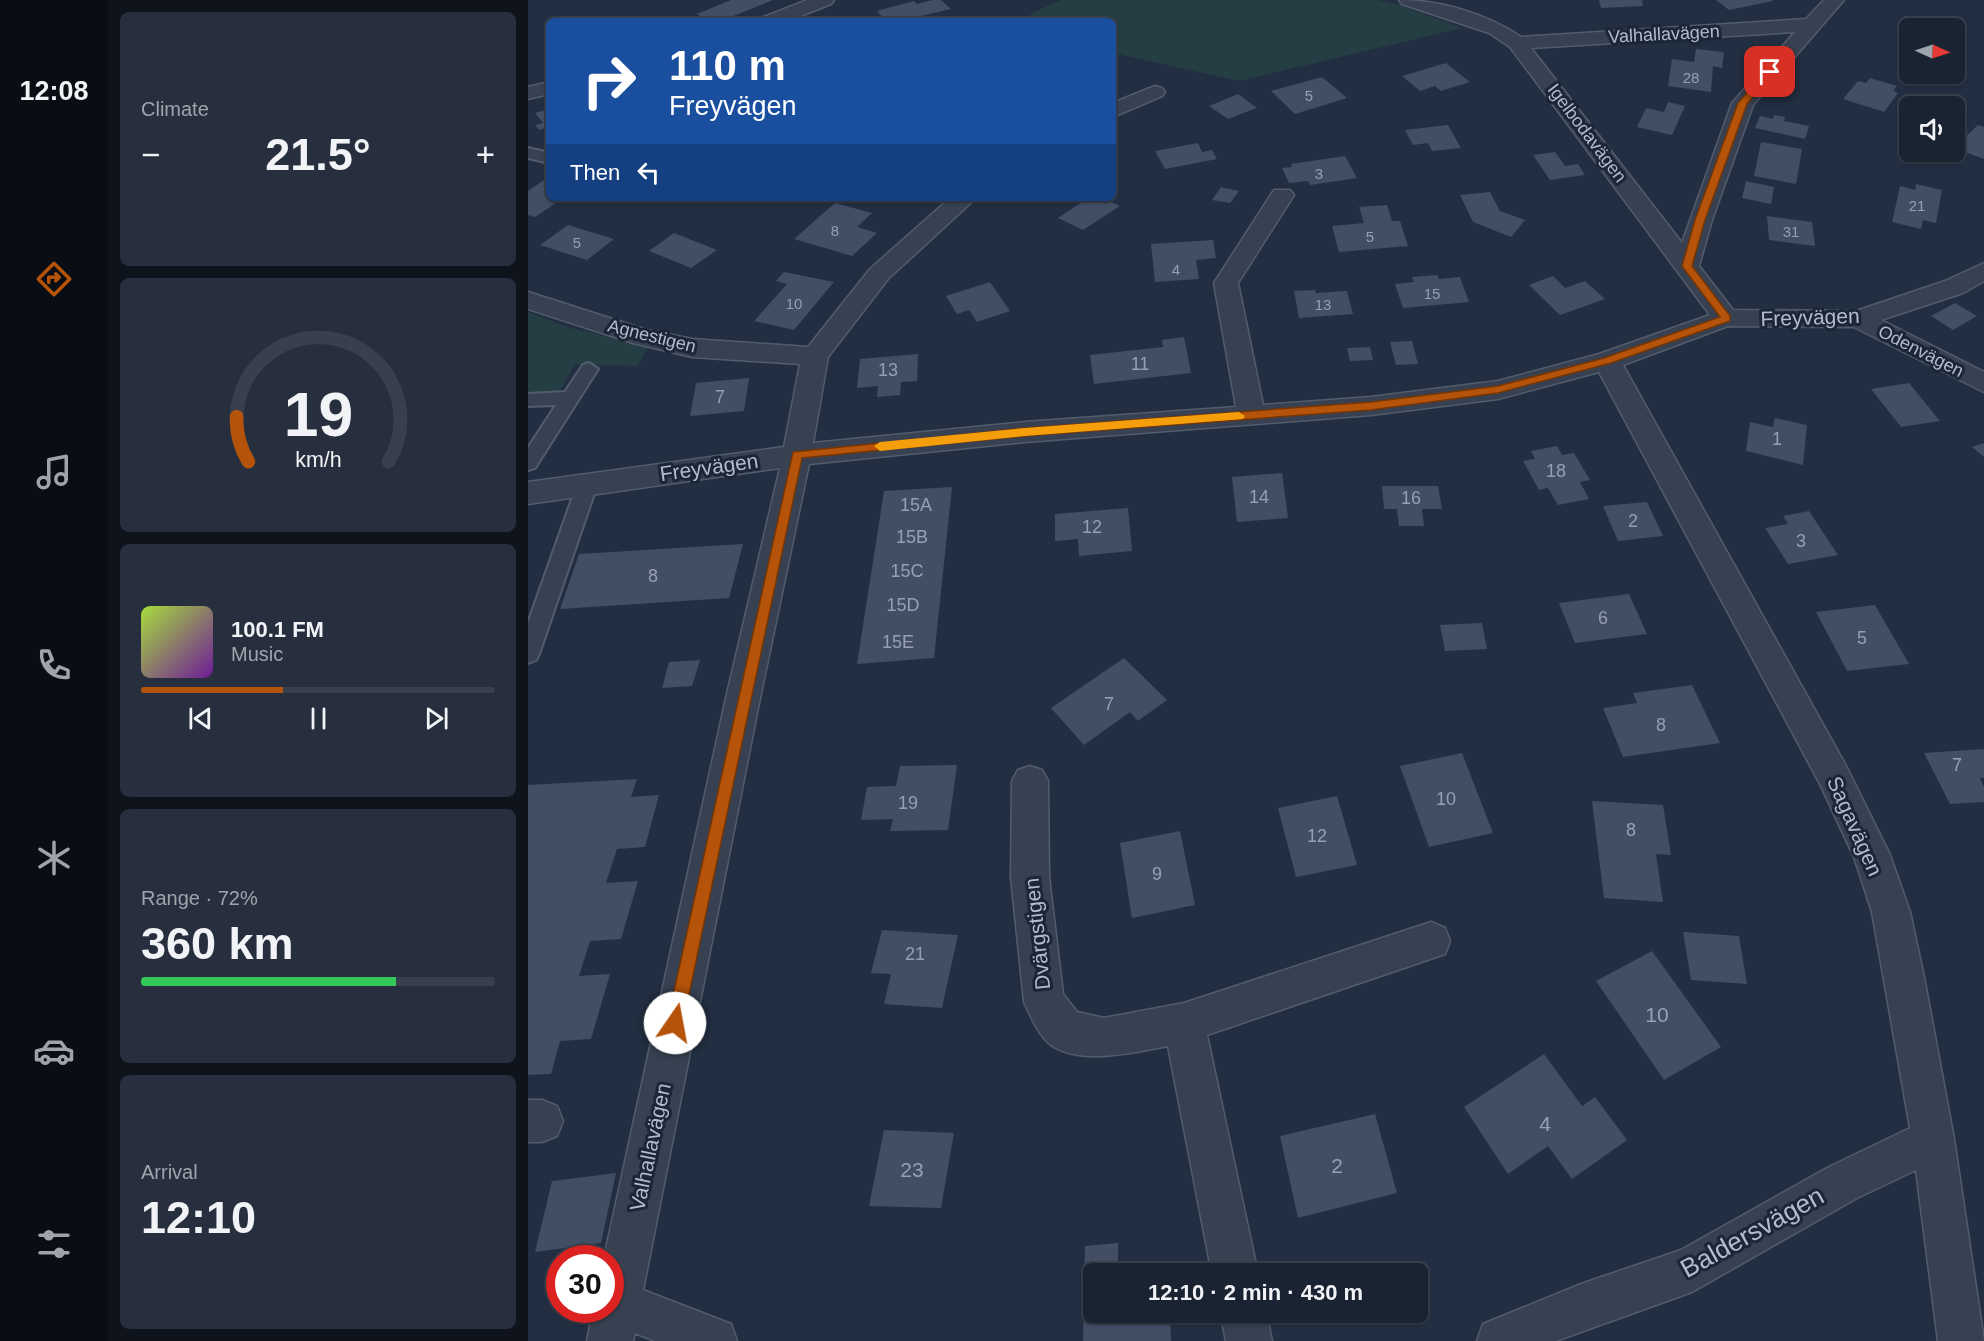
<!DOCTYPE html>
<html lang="en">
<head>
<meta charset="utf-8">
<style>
  :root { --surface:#1a2332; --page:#272f3e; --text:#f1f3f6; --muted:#9fa4ac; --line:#38404d; --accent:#b45309 }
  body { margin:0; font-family:Arial,sans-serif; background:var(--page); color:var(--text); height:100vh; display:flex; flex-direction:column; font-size:22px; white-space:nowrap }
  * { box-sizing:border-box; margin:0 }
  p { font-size:20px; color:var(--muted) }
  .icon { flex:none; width:33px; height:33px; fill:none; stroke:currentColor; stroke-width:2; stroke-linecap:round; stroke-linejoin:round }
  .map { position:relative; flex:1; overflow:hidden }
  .side { display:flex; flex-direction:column; gap:12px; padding:12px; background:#0e131c; width:420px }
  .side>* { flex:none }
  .top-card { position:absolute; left:18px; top:18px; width:570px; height:183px; border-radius:9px; box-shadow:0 2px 4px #0004,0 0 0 2px var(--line); background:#1a4fa0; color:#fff; overflow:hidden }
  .needle { width:39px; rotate:93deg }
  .tools { position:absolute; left:1371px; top:18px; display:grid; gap:12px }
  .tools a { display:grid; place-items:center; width:66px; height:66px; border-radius:9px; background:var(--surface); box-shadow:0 2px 4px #0004,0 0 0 2px var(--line); font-size:30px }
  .speed { position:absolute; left:18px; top:1245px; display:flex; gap:12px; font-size:30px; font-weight:700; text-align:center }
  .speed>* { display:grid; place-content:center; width:78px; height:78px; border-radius:50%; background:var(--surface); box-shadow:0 2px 4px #0004,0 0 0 2px var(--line); line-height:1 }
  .speed .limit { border:9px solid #d22; background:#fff; color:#111 }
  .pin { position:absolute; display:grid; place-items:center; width:51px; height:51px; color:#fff; margin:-26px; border-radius:12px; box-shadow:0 3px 9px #0006 }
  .me { position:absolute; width:66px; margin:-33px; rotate:12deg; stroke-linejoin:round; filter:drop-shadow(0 0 4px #0008) }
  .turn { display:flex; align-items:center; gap:21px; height:126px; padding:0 24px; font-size:27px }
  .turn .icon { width:78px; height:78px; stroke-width:2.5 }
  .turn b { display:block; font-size:42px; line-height:51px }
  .then { display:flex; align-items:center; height:57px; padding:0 24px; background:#0003; gap:12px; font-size:22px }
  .big { font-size:45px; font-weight:600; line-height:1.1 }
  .side .widget { flex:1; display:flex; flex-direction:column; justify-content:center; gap:9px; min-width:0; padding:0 21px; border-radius:9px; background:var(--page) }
  .side .dial { align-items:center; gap:0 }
  .dial svg { height:156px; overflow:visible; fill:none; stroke:var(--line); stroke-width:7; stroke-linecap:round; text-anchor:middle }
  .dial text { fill:var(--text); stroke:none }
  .song { display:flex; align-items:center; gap:18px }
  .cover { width:72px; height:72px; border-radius:9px; background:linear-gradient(135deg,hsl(80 70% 55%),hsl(280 70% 35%)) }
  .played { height:6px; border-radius:3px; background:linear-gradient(90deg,var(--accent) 40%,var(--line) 40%) }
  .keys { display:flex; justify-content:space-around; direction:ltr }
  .heat { display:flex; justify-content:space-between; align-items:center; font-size:33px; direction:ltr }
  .charge { height:9px; border-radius:4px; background:linear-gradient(90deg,#34c759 72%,var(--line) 0) }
  .trip { position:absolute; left:555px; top:1263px; width:345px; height:60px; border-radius:9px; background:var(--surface); box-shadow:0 2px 4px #0004,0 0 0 2px var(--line); font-weight:600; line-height:60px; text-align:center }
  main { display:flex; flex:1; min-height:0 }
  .tabs { display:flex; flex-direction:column; width:108px; justify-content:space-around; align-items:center; background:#0a0e14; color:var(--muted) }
  .tabs .icon { width:42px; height:42px }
  .tabs .on { color:var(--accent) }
  .tabs b { font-size:27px; color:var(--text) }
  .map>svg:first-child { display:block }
</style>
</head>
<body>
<main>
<nav class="tabs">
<b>12:08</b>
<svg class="icon on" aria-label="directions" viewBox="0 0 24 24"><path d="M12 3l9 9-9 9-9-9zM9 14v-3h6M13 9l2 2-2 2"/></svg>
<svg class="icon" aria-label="music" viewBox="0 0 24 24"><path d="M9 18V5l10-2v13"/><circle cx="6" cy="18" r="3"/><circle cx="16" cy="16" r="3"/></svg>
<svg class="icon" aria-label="phone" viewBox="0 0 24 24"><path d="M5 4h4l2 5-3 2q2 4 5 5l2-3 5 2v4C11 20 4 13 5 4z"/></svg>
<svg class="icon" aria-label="climate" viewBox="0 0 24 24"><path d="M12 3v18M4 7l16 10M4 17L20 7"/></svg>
<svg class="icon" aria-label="car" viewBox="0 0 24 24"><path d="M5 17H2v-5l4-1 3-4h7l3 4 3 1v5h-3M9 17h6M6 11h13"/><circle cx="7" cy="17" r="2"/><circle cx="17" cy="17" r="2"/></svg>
<svg class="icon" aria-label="filters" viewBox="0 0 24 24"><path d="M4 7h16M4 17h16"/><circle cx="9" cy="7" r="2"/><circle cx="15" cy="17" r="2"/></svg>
</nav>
<section class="side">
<div class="widget"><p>Climate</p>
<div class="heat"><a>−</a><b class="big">21.5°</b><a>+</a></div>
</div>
<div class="widget dial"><svg viewBox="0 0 100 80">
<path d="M14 69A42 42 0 1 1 86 69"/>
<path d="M14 69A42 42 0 0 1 8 46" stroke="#b45309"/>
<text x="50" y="56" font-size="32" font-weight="700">19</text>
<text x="50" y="72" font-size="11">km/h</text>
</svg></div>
<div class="widget">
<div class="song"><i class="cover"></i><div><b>100.1 FM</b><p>Music</p></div></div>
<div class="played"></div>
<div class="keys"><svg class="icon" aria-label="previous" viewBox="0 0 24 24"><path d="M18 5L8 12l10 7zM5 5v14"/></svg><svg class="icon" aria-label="pause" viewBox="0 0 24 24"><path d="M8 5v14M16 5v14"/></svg><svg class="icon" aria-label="next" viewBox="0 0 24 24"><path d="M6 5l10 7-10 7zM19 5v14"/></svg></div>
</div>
<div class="widget"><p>Range · 72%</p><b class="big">360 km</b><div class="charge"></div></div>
<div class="widget"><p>Arrival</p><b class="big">12:10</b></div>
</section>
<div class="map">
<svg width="1456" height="1341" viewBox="0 0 1456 1341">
  <rect width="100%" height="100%" fill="#222f42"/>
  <!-- green -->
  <path fill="#243e43" d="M533 0H850L871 5 934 28 711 81 585 53V21H498L504 13Z
    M0 312 43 328 121 346 109 366 47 364 31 392 0 393Z"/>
  <!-- building -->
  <path fill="#414e64" d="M203 0H245L193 21H181L169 14Z
    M405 0H413L423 9 372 21H358L349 11 386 1 389 4Z
    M1071 0H1114L1115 6 1073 8Z
    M1188 0H1245V1L1201 10Z
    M1376 16H1416L1426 28H1386Z
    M1168 49 1196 52 1194 68 1185 66 1183 92 1140 86 1144 59 1166 62Z
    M918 63 942 82 913 91 907 86 892 91 874 76Z
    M794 77 819 98 767 114 743 91Z
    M1342 78 1369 86 1365 91 1370 93 1356 112 1315 99 1330 81 1338 83Z
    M710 94 729 108 700 119 681 106Z
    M1140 102 1157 106 1144 135 1109 127 1118 108 1136 112Z
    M21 109V127L11 130 7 125 15 123 7 113Z
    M1246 115 1257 117 1256 121 1281 126 1277 139 1227 128 1232 116 1245 119Z
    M920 125 933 148 904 151 900 143 885 145 877 130Z
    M1450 125 1456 127V159L1426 148Z
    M1233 142 1274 149 1268 184 1226 176Z
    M670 143 674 152 684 150 689 159 637 169 627 151Z
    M1027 152 1037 166 1050 164 1057 175 1022 180 1005 155Z
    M817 156 829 178 782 185 780 181 761 183 754 168 764 167 763 164Z
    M16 180 21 182V198H35L7 217 0 215V191Z
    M1218 181 1246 187 1243 204 1214 198Z
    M1388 184 1414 190 1408 223 1395 220 1393 229 1364 222 1372 186 1387 190Z
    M693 187 711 191 702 203 684 200Z
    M962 192 972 211 997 220 983 237 945 222 932 195Z
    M560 198H575L592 206 555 230 530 218Z
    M307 203 344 213 329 227 349 233 324 256 266 239Z
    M859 205 864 221H872L880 246 811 252 804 226 836 223 831 207Z
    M1239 216 1284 222 1287 246 1241 240Z
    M40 225 86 239 59 260 12 245Z
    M146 233 189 250 163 268 121 251Z
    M685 240 688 258 668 260 671 279 627 282 623 244Z
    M256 272 306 282 266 330 226 321 259 284 248 281Z
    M909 275 911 279 932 277 941 302 875 308 867 284 886 282 884 277Z
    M1025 276 1037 288 1057 281 1077 299 1032 315 1001 285Z
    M462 282 482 311 449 322 441 310 429 314 418 296Z
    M787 290 788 293 819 291 825 314 771 318 766 291Z
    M1427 303 1449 316 1425 330 1403 316Z
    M656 337 663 373 566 384 562 355 635 347 634 340Z
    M884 341 890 364 868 365 862 342Z
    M842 347 845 360 822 361 819 348Z
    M390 354 389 381 373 382 372 395 349 397 350 386 329 388 332 359Z
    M221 378 216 411 162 416 168 383Z
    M1381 383 1412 421 1373 427 1343 389Z
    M1247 418 1279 425 1275 465 1218 451 1222 422 1245 427Z
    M1456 443V457L1444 447Z
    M1029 446 1034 455 1046 453 1062 480 1052 482 1061 499 1030 505 1020 488 1011 490 995 461 1007 459 1003 451Z
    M754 473 760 518 709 522 704 477Z
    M854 486H910L914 509H894L896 526H871L869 509H856Z
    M424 487 406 658 329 664 356 491Z
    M1119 502 1135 536 1090 541 1075 506Z
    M600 508 604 551 551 556 550 539 527 541V514Z
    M1281 511 1310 555 1260 564 1237 528 1260 524 1255 516Z
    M215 544 201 598 32 609 51 554Z
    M1101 594 1119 634 1047 643 1031 603Z
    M1347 605 1381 664 1319 671 1288 612Z
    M954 623 959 649 917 651 912 625Z
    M596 658 639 700 610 721 602 712 556 745 523 708Z
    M172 660 164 686 134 688 141 662Z
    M1164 685 1192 743 1095 757 1075 708 1109 703 1105 693Z
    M1456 749V778H1452L1456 787V802L1422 804 1396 753Z
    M934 753 965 833 901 847 872 766Z
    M429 765 420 830 362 831 365 819 333 820 339 787 368 786 372 766Z
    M109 779 103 797 131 795 117 847 89 849 78 883 110 881 93 939 62 941 51 976 82 974 63 1039 32 1041 23 1074 0 1075V785Z
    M809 796 829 865 768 877 750 808Z
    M1064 801 1135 805 1143 855 1128 854 1135 902 1076 898Z
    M652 831 667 905 604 918 592 843Z
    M354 930 430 935 414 1008 356 1004 363 974 343 973Z
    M1155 932 1211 936 1219 984 1163 980Z
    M1124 951 1193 1047 1136 1080 1068 981Z
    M1016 1054 1054 1106 1067 1097 1099 1140 1044 1179 1020 1146 980 1174 936 1107Z
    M847 1114 869 1193 770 1218 752 1136Z
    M356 1130 426 1133 413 1208 341 1206Z
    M88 1173 73 1243 7 1252 24 1181Z
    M590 1243V1269L641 1266 642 1274H566V1312H642L643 1341H555L557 1246Z"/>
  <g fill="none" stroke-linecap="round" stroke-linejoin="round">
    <!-- service casing -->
    <g stroke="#525c6c" stroke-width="4">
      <path id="service" d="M0 148 21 153V163L0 158Z
        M61 363 70 369 7 468 0 470V448L28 405 0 406V394L37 392 55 365Z
        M59 478 66 480 69 485 11 654 8 660 0 663V623L49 485 52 480Z"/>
    </g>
    <!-- minor casing -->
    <g stroke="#525c6c" stroke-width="3">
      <path id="minor" d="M279 0H306L303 4 260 21H233L236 17Z
        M871 0C913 0 959 14 993 37L1278 19 1296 0H1316L1225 105 1184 220 1171 266 1205 310 1328 311 1417 281 1456 263V281L1435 293 1353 320 1456 372V392L1326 327 1200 326 1095 365 1317 764 1362 855 1382 912 1396 977 1426 1139 1456 1341H1410L1388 1170 1329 1198 1164 1292 1028 1341H949L955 1324 1053 1284 1153 1250 1299 1168 1382 1128 1344 912 1326 857 1293 786 1071 372 970 399 843 415 497 442 281 464 232 698 115 1290 203 1324 209 1341H127L107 1333 105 1341H59L65 1310H82V1258H76L198 698 252 468 0 504V482L256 447 272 364 164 357 105 343 0 309V292L119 330 164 339 280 347 342 269 422 198H448L360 279 300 357 285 443 497 422 708 407 686 283 746 190H762L766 195 710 283 735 405 843 397 970 381 1071 354 1182 315 982 47 961 33 874 4ZM1267 32 1204 103 1154 243 1003 48Z
        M21 82V94L0 99V87Z
        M627 86 634 88 637 92 634 96 585 117V103Z
        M502 766 514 770 520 781 521 877 535 994 549 1012 576 1018 656 1003 903 922 917 928 922 941 917 954 679 1035 730 1274H684L640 1046C607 1052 553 1066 523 1045 511 1036 502 1015 496 1002L483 877 484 781 490 770Z
        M0 1100H14L29 1106 35 1121 29 1136 14 1142H0Z
        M692 1312H738L744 1341H698Z"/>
    </g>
    <!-- service -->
    <use href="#service" fill="#374151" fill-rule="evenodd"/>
    <!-- minor -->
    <use href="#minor" fill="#374151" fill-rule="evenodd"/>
  </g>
  <!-- route -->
  <path fill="#b45309" stroke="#753606" stroke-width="1.5" d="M1239 70 1246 72 1219 104 1177 220 1164 266 1202 316V321L1083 363 970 393 843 410 497 436 274 458 155 1023 153 1029 147 1032 141 1029 139 1023 265 452 497 428 843 402 970 386 1076 358 1192 317 1154 266 1167 220 1210 103Z"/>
  <!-- slow -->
  <path fill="#f59e0b" d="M711 412 717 416 715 419 497 436 352 451 346 446 352 442 497 428Z"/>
  <g text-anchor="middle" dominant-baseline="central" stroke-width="6" stroke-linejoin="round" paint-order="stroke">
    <!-- far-number labels -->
    <g font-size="15" fill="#96a0b2">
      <text x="1163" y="77">28</text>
      <text x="781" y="95">5</text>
      <text x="791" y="173">3</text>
      <text x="1389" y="205">21</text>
      <text x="307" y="230">8</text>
      <text x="1263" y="231">31</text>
      <text x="842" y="236">5</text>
      <text x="49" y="242">5</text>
      <text x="648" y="269">4</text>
      <text x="904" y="293">15</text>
      <text x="266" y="303">10</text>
      <text x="795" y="304">13</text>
    </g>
    <!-- far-street labels -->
    <g font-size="18" fill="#b3bccc" stroke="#1b2636">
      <text transform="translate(1136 34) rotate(-3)">Valhallavägen</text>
      <text transform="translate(1059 133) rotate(53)">Igelbodavägen</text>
      <text transform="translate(124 336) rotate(14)">Agnestigen</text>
      <text transform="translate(1393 351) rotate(27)">Odenvägen</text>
    </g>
    <!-- number labels -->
    <g font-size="18" fill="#96a0b2">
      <text x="612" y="364">11</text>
      <text x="360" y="370">13</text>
      <text x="192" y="397">7</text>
      <text x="1249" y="439">1</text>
      <text x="1028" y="471">18</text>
      <text x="731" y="497">14</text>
      <text x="883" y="498">16</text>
      <text x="388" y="505">15A</text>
      <text x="1105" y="521">2</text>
      <text x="564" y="527">12</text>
      <text x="384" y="537">15B</text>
      <text x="1273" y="541">3</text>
      <text x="379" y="571">15C</text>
      <text x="125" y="576">8</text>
      <text x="375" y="605">15D</text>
      <text x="1075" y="618">6</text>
      <text x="1334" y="638">5</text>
      <text x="370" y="642">15E</text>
      <text x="581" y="704">7</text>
      <text x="1133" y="725">8</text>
      <text x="1429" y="765">7</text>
      <text x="918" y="799">10</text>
      <text x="380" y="803">19</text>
      <text x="1103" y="830">8</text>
      <text x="789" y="836">12</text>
      <text x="629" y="874">9</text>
      <text x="387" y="954">21</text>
    </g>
    <!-- street labels -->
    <g font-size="21" fill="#b3bccc" stroke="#1b2636">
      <text transform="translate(1282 317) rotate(-2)">Freyvägen</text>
      <text transform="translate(181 467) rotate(-8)">Freyvägen</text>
      <text transform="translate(1327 826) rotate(66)">Sagavägen</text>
      <text transform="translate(509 934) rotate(-96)">Dvärgstigen</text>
      <text transform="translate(122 1147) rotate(-78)">Valhallavägen</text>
    </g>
    <!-- near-number labels -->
    <g font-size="21" fill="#96a0b2">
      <text x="1129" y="1014">10</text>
      <text x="1017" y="1123">4</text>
      <text x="809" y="1165">2</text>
      <text x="384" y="1169">23</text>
    </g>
    <!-- near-street labels -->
    <g font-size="26" fill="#b3bccc" stroke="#1b2636">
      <text transform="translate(1224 1232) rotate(-29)">Baldersvägen</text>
    </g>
  </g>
</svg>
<div class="tools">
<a><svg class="needle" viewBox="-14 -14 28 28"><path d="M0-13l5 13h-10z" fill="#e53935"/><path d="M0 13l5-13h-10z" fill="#9fa4ac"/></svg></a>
<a><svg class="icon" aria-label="sound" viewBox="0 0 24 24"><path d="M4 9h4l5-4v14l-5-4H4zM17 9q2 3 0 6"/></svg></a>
</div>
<div class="speed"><div class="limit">30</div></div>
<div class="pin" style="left:1242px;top:72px;background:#d93025"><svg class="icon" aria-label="arrive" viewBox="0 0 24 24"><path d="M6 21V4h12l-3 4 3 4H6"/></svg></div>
<svg class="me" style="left:147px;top:1023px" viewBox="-20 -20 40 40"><circle r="19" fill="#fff"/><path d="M0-13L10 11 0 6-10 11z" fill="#b45309"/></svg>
<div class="trip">12:10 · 2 min · 430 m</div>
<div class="top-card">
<div class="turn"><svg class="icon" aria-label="right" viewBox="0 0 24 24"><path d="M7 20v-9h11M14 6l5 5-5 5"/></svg><div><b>110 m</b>Freyvägen</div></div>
<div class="then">Then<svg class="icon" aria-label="left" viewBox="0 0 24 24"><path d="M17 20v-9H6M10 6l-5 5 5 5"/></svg></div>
</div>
</div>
</main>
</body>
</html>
